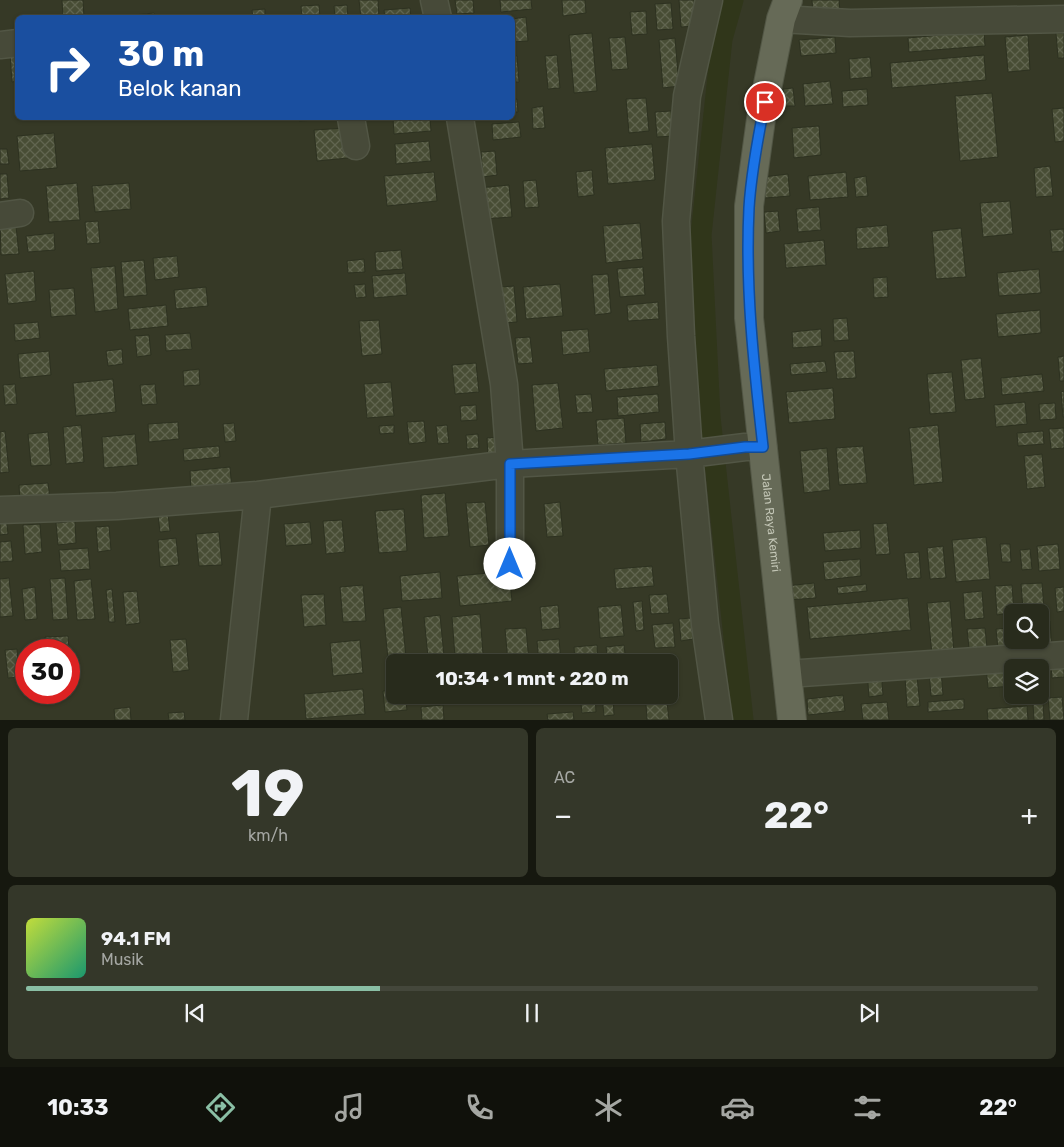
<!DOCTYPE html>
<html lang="id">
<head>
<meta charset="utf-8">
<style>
  :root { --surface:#282b1c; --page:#343729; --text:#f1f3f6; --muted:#a5a7a3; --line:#44473b; --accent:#8abfa5 }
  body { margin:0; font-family:Rubik,sans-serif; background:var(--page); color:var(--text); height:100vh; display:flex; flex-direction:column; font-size:19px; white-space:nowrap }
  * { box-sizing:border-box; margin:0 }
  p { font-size:16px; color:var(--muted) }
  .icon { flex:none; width:28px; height:28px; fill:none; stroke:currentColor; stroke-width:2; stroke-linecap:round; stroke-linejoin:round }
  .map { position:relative; height:720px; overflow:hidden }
  .side { display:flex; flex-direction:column; gap:8px; padding:8px; background:#16180f; flex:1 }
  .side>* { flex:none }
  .guide { position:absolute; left:15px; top:15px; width:500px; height:105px; border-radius:8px; box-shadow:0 1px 4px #0004,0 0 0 1px var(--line); background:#1a4fa0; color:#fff; overflow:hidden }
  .controls { position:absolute; left:1004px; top:604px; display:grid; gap:10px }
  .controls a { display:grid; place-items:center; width:45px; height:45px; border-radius:8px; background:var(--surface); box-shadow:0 1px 4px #0004,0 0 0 1px var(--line); font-size:25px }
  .speed { position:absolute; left:15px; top:639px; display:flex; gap:10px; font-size:25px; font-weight:700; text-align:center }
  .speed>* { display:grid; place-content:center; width:65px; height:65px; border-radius:50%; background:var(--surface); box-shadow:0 1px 4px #0004,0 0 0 1px var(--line); line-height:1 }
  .speed .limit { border:8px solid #d22; background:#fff; color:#111 }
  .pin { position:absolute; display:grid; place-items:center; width:42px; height:42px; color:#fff; margin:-21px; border:2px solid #fff; border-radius:50%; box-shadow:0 1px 5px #0007 }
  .me { position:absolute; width:55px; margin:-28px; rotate:0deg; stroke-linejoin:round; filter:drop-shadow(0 0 4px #0008) }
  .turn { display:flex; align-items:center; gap:18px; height:105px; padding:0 20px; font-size:22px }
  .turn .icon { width:65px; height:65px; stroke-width:2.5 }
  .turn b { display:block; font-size:35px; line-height:42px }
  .big { font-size:38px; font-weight:700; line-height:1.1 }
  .side .tile { flex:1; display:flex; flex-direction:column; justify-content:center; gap:8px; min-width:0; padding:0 18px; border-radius:8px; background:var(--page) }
  .side .dial { align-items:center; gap:0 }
  .dial b { font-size:65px; line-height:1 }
  .song { display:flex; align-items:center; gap:15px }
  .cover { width:60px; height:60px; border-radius:8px; background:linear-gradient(135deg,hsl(70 70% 55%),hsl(160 70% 35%)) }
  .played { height:5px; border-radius:2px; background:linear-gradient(90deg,var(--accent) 35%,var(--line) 35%) }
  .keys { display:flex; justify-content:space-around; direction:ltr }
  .heat { display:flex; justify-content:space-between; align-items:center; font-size:28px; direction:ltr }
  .side .tiles { flex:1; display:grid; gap:8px; grid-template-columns:1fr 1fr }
  .tile:last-child { grid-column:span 2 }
  .trip { position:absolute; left:386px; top:654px; width:292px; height:50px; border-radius:8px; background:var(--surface); box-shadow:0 1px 4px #0004,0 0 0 1px var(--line); font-weight:700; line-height:50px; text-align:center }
  .dock { display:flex; height:80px; justify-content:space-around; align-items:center; background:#10110b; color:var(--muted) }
  .dock .icon { width:35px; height:35px }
  .dock .on { color:var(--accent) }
  .dock b { font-size:22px; color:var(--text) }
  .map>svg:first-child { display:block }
</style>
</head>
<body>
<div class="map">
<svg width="1064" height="720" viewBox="0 0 1064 720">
  <defs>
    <pattern id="building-cross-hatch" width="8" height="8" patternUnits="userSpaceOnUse" patternTransform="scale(1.25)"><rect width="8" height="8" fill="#484d35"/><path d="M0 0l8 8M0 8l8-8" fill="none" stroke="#616550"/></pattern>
  </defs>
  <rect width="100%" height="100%" fill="#363926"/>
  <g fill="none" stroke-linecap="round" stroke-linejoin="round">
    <!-- canal -->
    <path stroke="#30361a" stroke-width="21" d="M733 0 722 39 701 235 710 417 743 720"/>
  </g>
  <!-- building -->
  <path fill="url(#building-cross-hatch)" stroke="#2d3120" d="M62 0H83L84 18H63Z
    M359 0H378L379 18H361Z
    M455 0H473L474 13 457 14Z
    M500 0H531L532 9 501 12Z
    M562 0H585L586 13 563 16Z
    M679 0H694L696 26 681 27Z
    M812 0H839L840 11 813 13Z
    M671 3 673 29 657 30 655 4Z
    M319 5 320 18H302L301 6Z
    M347 5 348 18H335L334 6Z
    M410 8 411 18H385L384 10Z
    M265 9V18H253L252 10Z
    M646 11 647 34 632 35 630 12Z
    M154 13 155 18H135L134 15Z
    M526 17 528 41 512 42V19Z
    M984 31 985 46 909 52 908 38Z
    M592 33 597 91 574 93 569 35Z
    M1056 33H1064V58H1058Z
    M1028 35 1030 70 1008 72 1005 37Z
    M625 37 628 69 612 70 609 38Z
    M835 37 836 53 801 56 799 40Z
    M675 38 679 86 663 88 659 40Z
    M10 53H18V81L12 82Z
    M557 55 560 88 548 89 545 56Z
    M984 55 986 80 892 88 890 63Z
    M512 56H517L519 82H512Z
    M870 57 872 77 850 79 849 59Z
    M830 81 833 104 805 106 803 84Z
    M793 88 795 106H785L783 89Z
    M867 89 868 105 843 107 842 91Z
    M992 93 998 157 960 161 955 96Z
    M646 98 649 131 629 133 626 99Z
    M517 99 518 112H512V100Z
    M543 106 545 128 533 129 532 108Z
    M1064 108V141L1055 142 1052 109Z
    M671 111 674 136 657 137 655 112Z
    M298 118H315V120L299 121Z
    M393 118H430L431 131 394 134Z
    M519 122 521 137 493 140 492 124Z
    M819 126 821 155 794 158 792 128Z
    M346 128 348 158 317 161 314 130Z
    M54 133 57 168 20 171 17 136Z
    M429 141 431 161 396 164 395 144Z
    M652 144 655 180 608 184 605 148Z
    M0 149H7L9 164H0Z
    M495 151 497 175 483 177 481 152Z
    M1050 166 1053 196 1036 197 1034 168Z
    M592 170 594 195 578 197 576 172Z
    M434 172 437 201 387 206 384 176Z
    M846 172 848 197 810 200 808 176Z
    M0 174H7L9 198 0 199Z
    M788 174 790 196 765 198 763 177Z
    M866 176 868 196 856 197 854 178Z
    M536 180 539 207 525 208 523 181Z
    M77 183 80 220 49 222 46 186Z
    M129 183 131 209 95 212 92 186Z
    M509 185 512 217 482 219 479 188Z
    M1010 201 1013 234 983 237 980 203Z
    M819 207 821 230 798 232 796 209Z
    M778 211 780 231 766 233 764 212Z
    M15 217 19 254 1 255 0 219Z
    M98 221 100 243 87 244 85 222Z
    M640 223 643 259 606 263 603 226Z
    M887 225 889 247 857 249 856 228Z
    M961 228 966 277 936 279 932 231Z
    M1064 229V251L1052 252 1050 230Z
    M54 233 55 250 28 252 26 236Z
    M824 240 826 265 786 268 784 244Z
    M401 250 403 269 376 271 375 252Z
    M177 256 179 277 155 280 153 258Z
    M364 259 365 272 348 273 347 261Z
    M144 260 147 295 124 297 121 262Z
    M115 266 118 309 95 312 91 268Z
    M643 267 645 295 620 297 617 269Z
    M1039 269 1041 293 999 296 997 273Z
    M34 271 36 301 8 304 5 274Z
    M405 273 407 295 374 298 372 276Z
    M608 274 611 313 595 315 592 275Z
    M887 277 888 297 874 298 873 278Z
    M365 284 366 297 356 298 354 285Z
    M560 284 563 316 526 319 523 287Z
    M514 286 517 322 504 323 501 287Z
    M206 287 208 306 176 309 174 290Z
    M74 288 76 315 51 317 49 290Z
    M658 302 659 319 628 321 627 305Z
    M166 305 168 326 130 330 128 309Z
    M1040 310 1041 333 998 337 996 314Z
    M847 318 849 340 834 341 833 319Z
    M379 320 382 354 362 356 359 321Z
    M38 322 40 338 15 341 14 324Z
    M588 329 590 352 563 355 561 331Z
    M821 329 822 346 793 348 792 332Z
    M190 333 192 349 166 351 165 335Z
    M149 335 151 355 137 357 135 336Z
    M530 337 533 363 518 364 515 338Z
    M122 349 123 364 108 366 106 351Z
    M49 351 51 375 20 378 18 354Z
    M854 351 856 378 837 379 834 352Z
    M1064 356V381H1060L1058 357Z
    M981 358 985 398 965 400 961 360Z
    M825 361 827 372 791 375 790 364Z
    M476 363 479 392 455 394 452 365Z
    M657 365 659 386 606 391 604 369Z
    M199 369 200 385 184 386 183 371Z
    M952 372 956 412 930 414 927 374Z
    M1042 374 1044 391 1002 395 1001 378Z
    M113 379 116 412 76 416 73 383Z
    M391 382 394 416 367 418 364 384Z
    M558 383 563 428 536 431 532 385Z
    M15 384 17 404 5 405 3 385Z
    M155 384 157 404 142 405 140 385Z
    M833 388 835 419 789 423 786 392Z
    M1064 391V417H1063L1061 392Z
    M591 394 593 412 577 413 575 395Z
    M658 394 659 412 618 416 617 397Z
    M1025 402 1027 424 996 427 994 405Z
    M1055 403 1056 419 1040 420 1039 404Z
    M476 405 477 420 461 421 460 406Z
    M624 418 626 443 598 445 596 420Z
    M424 421 426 442 409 444 407 422Z
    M178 422 179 439 149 442 148 424Z
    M665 422 666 439 641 442 640 424Z
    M234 423 236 441 225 442 223 424Z
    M81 425 84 462 66 464 63 427Z
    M394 425V433L380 434 379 426Z
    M447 425 449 443 438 444 436 426Z
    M938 425 943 482 914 485 909 428Z
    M1064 428V448L1051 449 1049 429Z
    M5 431 9 472 0 473V432Z
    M1043 431 1044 444 1018 446 1017 433Z
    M48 432 51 465 31 466 28 434Z
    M135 434 138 465 104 468 102 437Z
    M478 434 479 448 467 449 466 435Z
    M500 437 502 456 488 457 487 438Z
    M219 446 220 457 184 461 183 449Z
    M863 446 867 483 839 485 836 448Z
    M827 448 830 490 804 493 800 451Z
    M1042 454 1045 487 1027 489 1024 456Z
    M230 467 232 490 191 493 190 471Z
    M48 483 50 499 20 501 19 485Z
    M445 493 449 536 424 538 421 495Z
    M485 502 489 545 470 547 466 503Z
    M560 502 563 536 547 537 544 504Z
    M404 509 407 551 379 553 375 511Z
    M168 514 170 531 160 532 158 515Z
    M0 515H6L8 534 0 535Z
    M342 520 345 552 326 554 323 521Z
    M75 521 76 543 58 545 56 523Z
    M310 522 312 544 286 546 284 524Z
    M887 523 890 554 876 555 873 524Z
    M40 524 42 552 25 554 23 525Z
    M109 526 111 550 98 552 96 527Z
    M860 530 861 548 825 551 823 533Z
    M219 532 222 565 199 566 196 534Z
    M986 537 990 579 956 582 952 540Z
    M176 538 179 565 160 567 158 540Z
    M11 541 13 561 0 562V542Z
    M1000 544H1010L1011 562H1002Z
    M1058 544 1060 569 1039 571 1037 546Z
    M943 546 946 578 930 579 927 548Z
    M88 548 90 569 61 571 59 550Z
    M1030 549 1032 569 1022 570 1020 550Z
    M919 552 921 578 907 579 904 553Z
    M860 559 861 576 825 580 823 562Z
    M652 566 654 586 616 589 614 569Z
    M509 571 512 601 460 606 457 576Z
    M440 572 442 598 402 601 400 576Z
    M9 578 13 616 0 617V579Z
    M65 578 68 619 53 620 50 579Z
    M91 579 95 619 77 620 74 581Z
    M814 583 816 598 787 600 786 586Z
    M1042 583 1044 608 1023 609 1021 584Z
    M866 584 867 591 838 594 837 587Z
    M363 585 366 621 343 622 340 587Z
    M1012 585 1014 612 997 615 995 586Z
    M35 587 37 619 25 620 22 589Z
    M1064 587V611L1057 612 1055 588Z
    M112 589 115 622H109L106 590Z
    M137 591 140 623 126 625 123 592Z
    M982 591 984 618 965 620 963 593Z
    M324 594 326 625 304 627 301 595Z
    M667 594 669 613 651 614 649 595Z
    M908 598 911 630 810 639 807 607Z
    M642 601 644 630 636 631 633 602Z
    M950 601 954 653 932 655 927 603Z
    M558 605 560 628 542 630 540 607Z
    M621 605 624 636 600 638 598 607Z
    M401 607 406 657 388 659 383 609Z
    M480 614 483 654 455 657 452 617Z
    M440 615 444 656 428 657 424 617Z
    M691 618 693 639 681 641 679 619Z
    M1050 621 1052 652 1037 654 1036 640H1040V622Z
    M673 623 675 647 655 648 652 625Z
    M526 628 529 662H508L505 629Z
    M985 628 988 657 970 658 967 629Z
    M1010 628 1013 658 999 659 996 629Z
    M68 636 71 672H69V650H47L45 637Z
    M186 639 189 670 173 672 170 640Z
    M559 639 561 662H539L537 641Z
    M360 640 363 673 333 676 330 643Z
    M597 645 598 662H575L574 647Z
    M624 645 626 662H608L606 647Z
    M17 649 19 677 8 678 5 650Z
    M1064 664V677L1052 678 1051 665Z
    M986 667 1012 668V686L988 688Z
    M881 670 883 695 869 697 867 671Z
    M941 670 943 695 931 696 929 671Z
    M670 673H677L679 696H670Z
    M917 676 920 706 907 707 905 677Z
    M363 689 365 714 306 719 304 694Z
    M395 690V695H405L407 710 385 712 383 691Z
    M566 695H573V704H567Z
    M580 695H595L596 712 582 713Z
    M602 695H613L614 715 604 716Z
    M843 695 845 711 808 715 807 699Z
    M1062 697 1064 720H1050L1048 698Z
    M964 699V709L928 712V702Z
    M667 702 669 720H647L646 704Z
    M887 702 889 720H863L861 704Z
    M1043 702 1044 720H1034L1033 703Z
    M443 705 444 720H422L421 707Z
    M1027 706 1028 720H988L987 709Z
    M130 707 131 720H115L114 709Z
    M184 712 185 720H169L168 713Z
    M573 712 574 720H548L547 714Z"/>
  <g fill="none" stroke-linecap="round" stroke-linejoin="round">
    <!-- minor casing -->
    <g stroke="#525645" stroke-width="29">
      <path id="minor" d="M434 0 438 18
        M709 0 687 96 676 221 681 336 689 454 705 624 719 720
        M781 19 850 23 1064 19
        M0 45 18 43
        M351 118 356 146
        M460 118 504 384 510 464V564
        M0 216 20 213
        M0 510 117 506 258 495 510 464 689 454 745 447H763
        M787 674 1064 655
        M234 720 258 495"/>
    </g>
    <!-- major casing -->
    <g stroke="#525645" stroke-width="30">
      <g id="major">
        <path id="s1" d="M788 0 781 19 761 119 749 206V318L792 720"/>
      </g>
    </g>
    <!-- minor -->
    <use href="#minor" stroke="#474a39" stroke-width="26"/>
    <!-- major -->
    <use href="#major" stroke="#666a57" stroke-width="28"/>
  </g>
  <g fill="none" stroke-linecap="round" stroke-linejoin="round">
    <!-- route casing -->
    <g stroke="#114b97" stroke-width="12">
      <path id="route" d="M510 564V464L689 454 745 447H763C754 367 745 288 749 208 751 173 758 137 765 102"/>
    </g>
    <!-- route -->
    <use href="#route" stroke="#1a73e8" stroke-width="9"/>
  </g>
  <g text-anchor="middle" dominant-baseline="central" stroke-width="5" stroke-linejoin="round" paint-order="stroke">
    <!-- street labels -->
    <g font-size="12" fill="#c2c5b5" stroke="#2b2f1e">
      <text stroke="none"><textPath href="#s1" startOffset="528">Jalan Raya Kemiri</textPath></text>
    </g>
  </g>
</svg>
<div class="controls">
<a><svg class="icon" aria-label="search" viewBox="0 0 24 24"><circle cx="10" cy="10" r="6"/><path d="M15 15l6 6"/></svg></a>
<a><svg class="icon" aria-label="layers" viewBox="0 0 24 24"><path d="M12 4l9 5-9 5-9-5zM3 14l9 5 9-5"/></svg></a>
</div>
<div class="speed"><div class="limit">30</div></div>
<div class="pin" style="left:765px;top:102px;background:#d93025"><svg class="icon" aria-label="arrive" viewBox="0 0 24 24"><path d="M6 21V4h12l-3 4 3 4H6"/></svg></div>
<svg class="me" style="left:510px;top:564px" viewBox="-20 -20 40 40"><circle r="19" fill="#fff"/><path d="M0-13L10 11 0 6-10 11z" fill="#1a73e8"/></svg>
<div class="trip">10:34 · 1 mnt · 220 m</div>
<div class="guide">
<div class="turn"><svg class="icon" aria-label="right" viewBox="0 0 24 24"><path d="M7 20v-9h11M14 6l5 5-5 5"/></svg><div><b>30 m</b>Belok kanan</div></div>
</div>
</div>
<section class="side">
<div class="tiles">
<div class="tile dial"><b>19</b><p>km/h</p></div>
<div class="tile"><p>AC</p>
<div class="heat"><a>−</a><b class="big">22°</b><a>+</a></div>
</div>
<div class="tile">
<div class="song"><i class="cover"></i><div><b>94.1 FM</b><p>Musik</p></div></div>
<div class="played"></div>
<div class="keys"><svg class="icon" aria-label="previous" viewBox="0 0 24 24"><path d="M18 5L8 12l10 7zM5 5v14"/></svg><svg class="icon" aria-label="pause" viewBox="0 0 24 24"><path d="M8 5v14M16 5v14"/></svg><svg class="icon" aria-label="next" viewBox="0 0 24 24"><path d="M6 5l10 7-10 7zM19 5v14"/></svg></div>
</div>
</div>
</section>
<nav class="dock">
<b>10:33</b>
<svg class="icon on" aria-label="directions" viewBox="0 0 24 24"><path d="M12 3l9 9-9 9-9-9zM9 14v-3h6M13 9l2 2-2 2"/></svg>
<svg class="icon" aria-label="music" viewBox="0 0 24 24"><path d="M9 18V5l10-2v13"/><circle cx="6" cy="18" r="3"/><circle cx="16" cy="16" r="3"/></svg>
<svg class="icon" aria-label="phone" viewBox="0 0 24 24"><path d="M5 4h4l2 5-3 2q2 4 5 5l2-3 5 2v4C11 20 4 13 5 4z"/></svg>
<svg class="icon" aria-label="climate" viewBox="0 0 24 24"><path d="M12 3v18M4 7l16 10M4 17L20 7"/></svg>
<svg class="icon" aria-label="car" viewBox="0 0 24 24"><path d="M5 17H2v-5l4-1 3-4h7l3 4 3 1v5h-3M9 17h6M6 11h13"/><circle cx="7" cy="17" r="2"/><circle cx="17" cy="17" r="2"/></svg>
<svg class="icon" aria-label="filters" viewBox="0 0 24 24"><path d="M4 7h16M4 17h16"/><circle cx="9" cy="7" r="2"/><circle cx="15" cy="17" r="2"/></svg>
<b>22°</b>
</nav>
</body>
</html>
